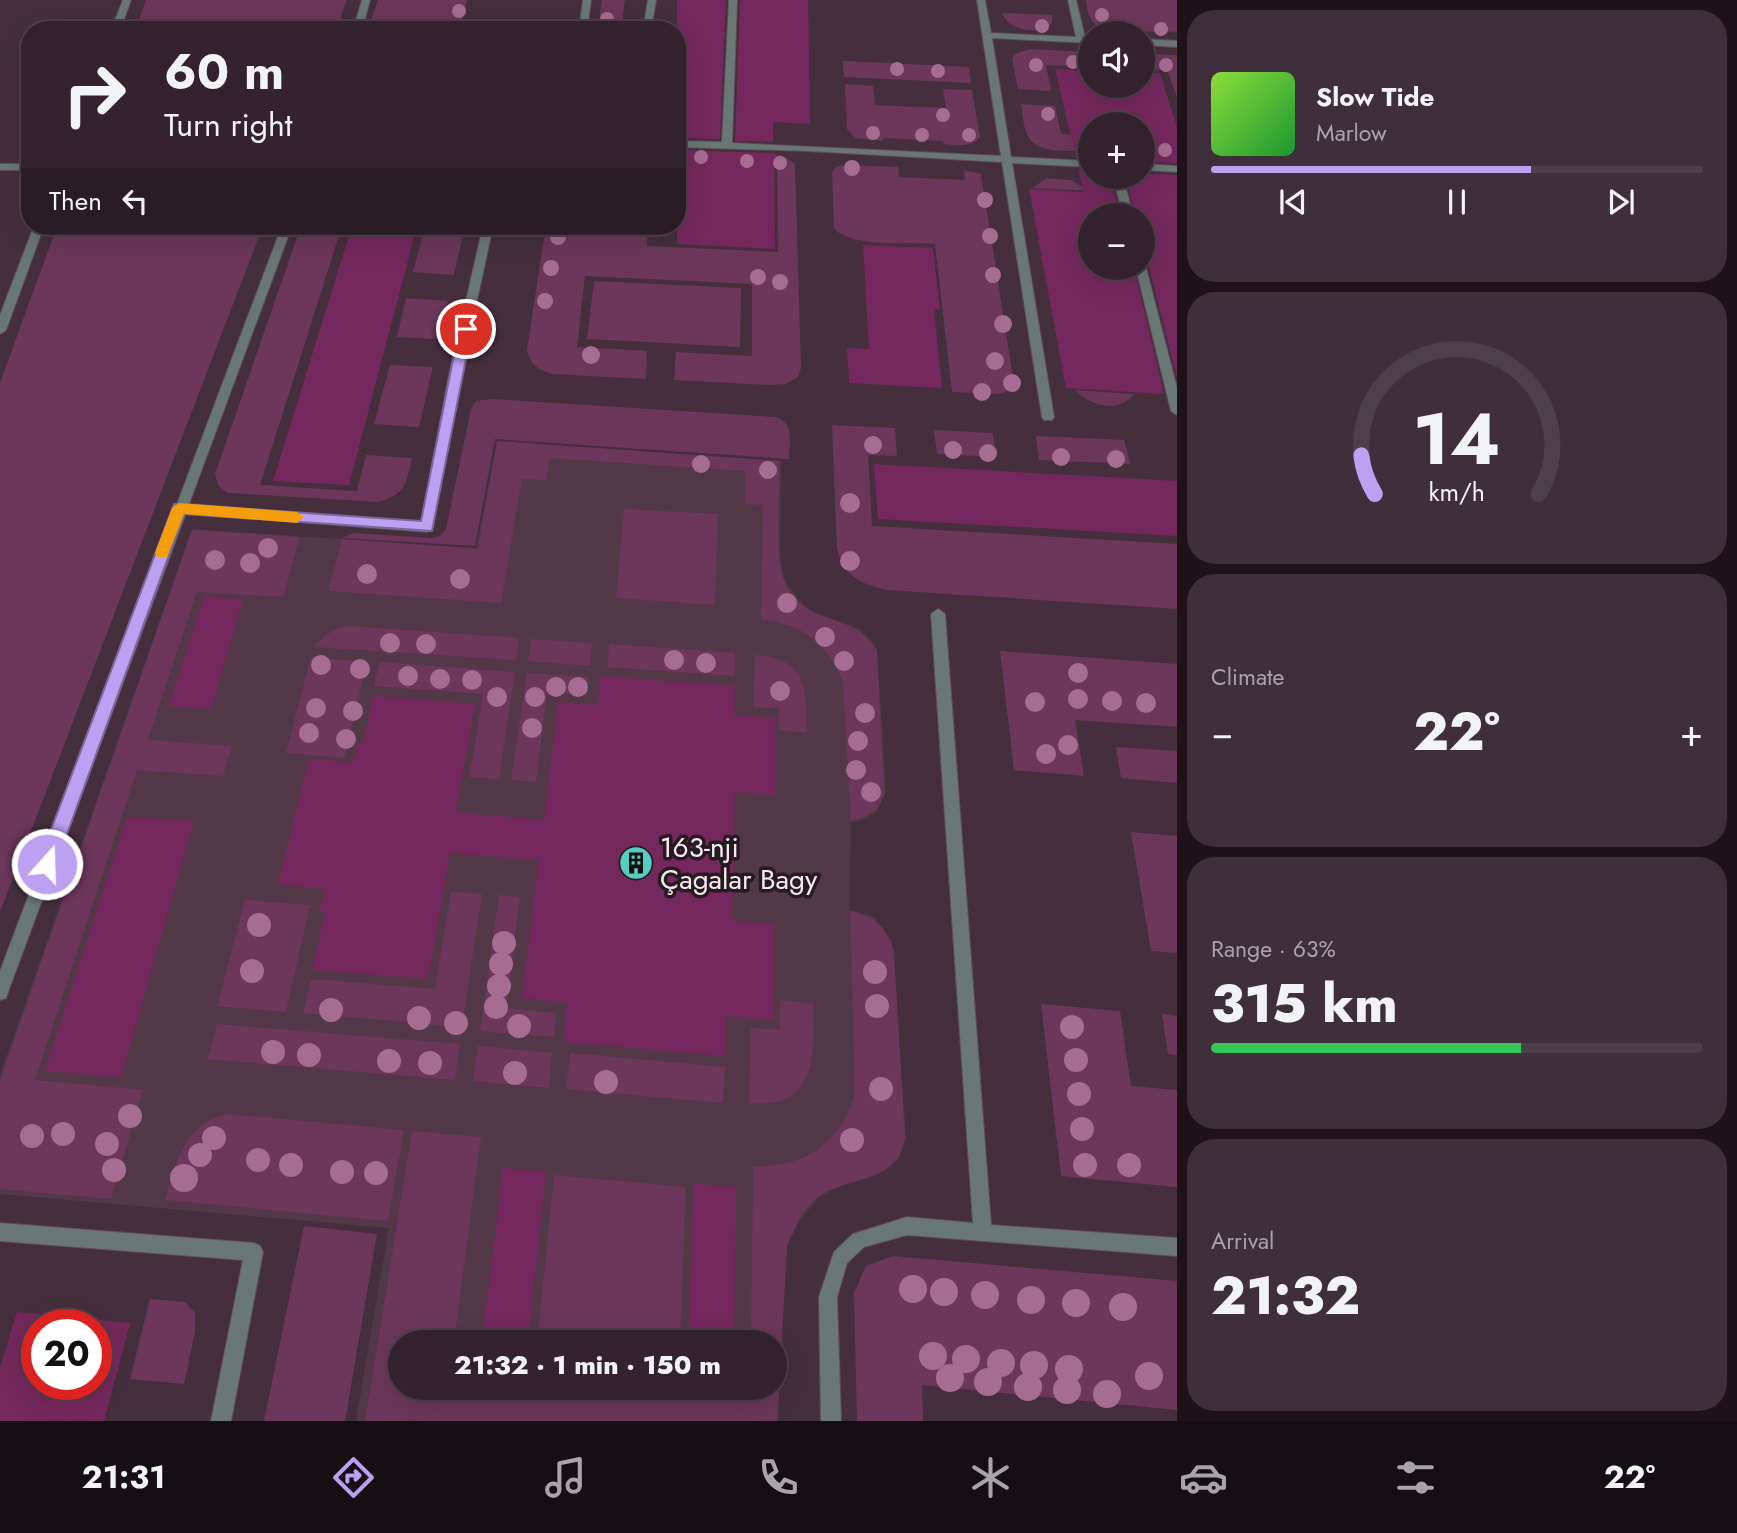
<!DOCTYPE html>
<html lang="en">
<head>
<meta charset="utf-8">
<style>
  :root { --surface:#34232e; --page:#3f2f3a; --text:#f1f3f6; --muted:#a9a4aa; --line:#4e404a; --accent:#bca0f2 }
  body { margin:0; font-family:Jost,sans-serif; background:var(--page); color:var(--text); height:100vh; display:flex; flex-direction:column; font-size:26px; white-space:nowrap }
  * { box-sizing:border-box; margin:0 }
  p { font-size:23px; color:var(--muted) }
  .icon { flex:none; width:38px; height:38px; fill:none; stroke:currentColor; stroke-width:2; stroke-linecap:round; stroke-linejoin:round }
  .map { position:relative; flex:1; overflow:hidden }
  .side { display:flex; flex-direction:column; gap:10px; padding:10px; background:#1d1319; width:560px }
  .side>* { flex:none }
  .top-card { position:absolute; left:21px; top:21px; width:665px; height:214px; border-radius:28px; box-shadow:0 7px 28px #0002,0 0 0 2px var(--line); background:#34232e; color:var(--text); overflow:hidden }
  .controls { position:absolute; left:1078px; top:21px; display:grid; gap:14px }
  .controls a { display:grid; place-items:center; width:77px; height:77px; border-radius:50%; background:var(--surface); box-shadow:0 7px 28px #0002,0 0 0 2px var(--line); font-size:35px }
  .speed { position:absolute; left:21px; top:1309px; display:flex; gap:14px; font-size:35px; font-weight:700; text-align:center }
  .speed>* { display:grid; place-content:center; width:91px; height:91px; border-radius:50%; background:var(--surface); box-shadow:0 7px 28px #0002,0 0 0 2px var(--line); line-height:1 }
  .speed .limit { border:10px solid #d22; background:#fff; color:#111 }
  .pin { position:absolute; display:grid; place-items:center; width:60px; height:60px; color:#fff; margin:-30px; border:4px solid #fff; border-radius:50%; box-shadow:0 2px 7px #0007 }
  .me { position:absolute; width:77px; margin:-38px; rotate:20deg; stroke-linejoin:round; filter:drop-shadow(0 0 5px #0008) }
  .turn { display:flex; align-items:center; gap:24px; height:147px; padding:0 28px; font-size:32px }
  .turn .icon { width:91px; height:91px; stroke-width:2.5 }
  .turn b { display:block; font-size:49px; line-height:60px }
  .then { display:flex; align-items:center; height:66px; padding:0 28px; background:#0003; gap:14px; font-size:26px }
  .big { font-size:52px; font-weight:800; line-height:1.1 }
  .side .tile { flex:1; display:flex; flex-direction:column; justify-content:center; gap:10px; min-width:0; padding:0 24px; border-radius:28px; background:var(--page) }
  .side .dial { align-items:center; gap:0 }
  .dial svg { height:182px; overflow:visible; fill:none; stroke:var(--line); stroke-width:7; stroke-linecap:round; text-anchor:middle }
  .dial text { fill:var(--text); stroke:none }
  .song { display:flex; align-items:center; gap:21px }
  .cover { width:84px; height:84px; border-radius:10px; background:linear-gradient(135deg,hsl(90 70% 55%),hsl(130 70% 35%)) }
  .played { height:7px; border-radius:4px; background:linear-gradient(90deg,var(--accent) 65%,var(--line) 65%) }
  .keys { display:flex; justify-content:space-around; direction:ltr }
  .heat { display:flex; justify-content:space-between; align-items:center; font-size:38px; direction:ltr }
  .charge { height:10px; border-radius:5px; background:linear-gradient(90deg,#34c759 63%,var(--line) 0) }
  .trip { position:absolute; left:388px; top:1330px; width:399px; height:70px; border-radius:35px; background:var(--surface); box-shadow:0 7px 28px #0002,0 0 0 2px var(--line); font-weight:800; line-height:70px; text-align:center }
  .tabs { display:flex; height:112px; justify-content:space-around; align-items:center; background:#150e12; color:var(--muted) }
  .tabs .icon { width:49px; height:49px }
  .tabs .on { color:var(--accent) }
  .tabs b { font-size:32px; color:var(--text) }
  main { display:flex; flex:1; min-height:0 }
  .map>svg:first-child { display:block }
</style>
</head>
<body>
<main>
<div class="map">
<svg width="1177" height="1421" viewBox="0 0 1177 1421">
  <rect width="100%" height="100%" fill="#452f3d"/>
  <!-- built -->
  <path fill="#533848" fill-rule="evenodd" d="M497 441 781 461 780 559 785 581 807 610 858 628 871 640 877 650 886 792 877 811 865 819 851 823 849 910 874 917 892 941 906 1139 899 1159 875 1176 848 1182 819 1197 800 1220 787 1245 778 1421H356L389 1228 0 1194V1075L192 529 476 548ZM401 1342H775V1388H401Z"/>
  <!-- green -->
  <path fill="#6c375a" d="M146 0H347L336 30H135Z
    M378 0H467L459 30H368Z
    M602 0H625L621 30H598Z
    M1086 0H1177V32C1161 31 1102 34 1093 22 1088 16 1087 7 1086 0Z
    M1002 13 1052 15V23C1038 36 1009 31 1002 13Z
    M1030 49 1090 52V67L1046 65 1051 91 1018 89 1012 59 1015 54Z
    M1143 54 1177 55V97L1167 70 1143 69Z
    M843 61 969 67 971 83 844 77Z
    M845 84 873 86 875 105 946 108 943 89 972 90 980 137C972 148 956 145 944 144L943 141 883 138V141L855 138 847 129Z
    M1021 104 1055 106 1061 134 1090 136V151C1072 150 1041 155 1029 138 1023 130 1023 114 1021 104Z
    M732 153 782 155 795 164 801 368 798 377 786 384 770 385 674 380 676 352 752 356V284L585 276 577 347 647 351 646 379 552 374C538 369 530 365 527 350L546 226H648L647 246 778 252 777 168 732 166Z
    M845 165 898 167 899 177 965 180 964 170 981 174 1014 384 1013 389 998 394 952 392 935 244C910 242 849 248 834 228L832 173 836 167Z
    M1047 178 1071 180 1090 191 1032 188Z
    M57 226H263L0 912V383Z
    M301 226H342L260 485 357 491 366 455 412 458C406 484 406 494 378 502L227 493 218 485 215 474Z
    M425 226H465L454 275 413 272Z
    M594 281 741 288 740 347 587 339Z
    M406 298 448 301 439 339 397 337Z
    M390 365 433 367 419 427 374 424Z
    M1075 390 1134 394C1118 414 1091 406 1075 390Z
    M492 399 775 417C795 423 789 441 789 459L495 439 475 546 342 538 353 533 431 538 440 536 446 529 471 409 476 401Z
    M832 425 895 428 897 456 868 455 872 526 1177 544V609L887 590C859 583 846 578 837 549Z
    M934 430 993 433 996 457 937 454Z
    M1036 436 1124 440 1130 464 1039 460Z
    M497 441 779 461C780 491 774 556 784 581 791 598 807 611 823 616 845 624 864 629 877 651L884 791C881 810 869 817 851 820L843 682C828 644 802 623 761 620L763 505 745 504V471L550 458 546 480 522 479 501 603 328 591 342 539 478 549Z
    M624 509 718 514 715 605 616 598Z
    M192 530 300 537 283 597 197 592 148 740 232 746 223 776 137 770 35 1080 143 1090 111 1199 0 1189V1081Z
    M348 626 519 638 516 660 314 647C324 635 332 629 348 626Z
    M531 639 592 643 590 666 528 661Z
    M609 644 735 653V676L607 667Z
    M1000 651 1177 664V727L1075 720 1084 776 1014 770Z
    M755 655C808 659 807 689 807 733L779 730V708L753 707Z
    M311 657 367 662 344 758 286 753Z
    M380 662 515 672 499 779 469 777 483 694 374 686Z
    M527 673 589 677 587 695 547 692 536 782 511 780Z
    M1116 747 1177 751V783L1121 778Z
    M1131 832 1177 836V953L1151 951Z
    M451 892 482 894 462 1027 303 1013 311 979 435 989Z
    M499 895 520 897 506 1008 556 1013 554 1037 480 1031Z
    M245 900 310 905 286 1012 217 1006Z
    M850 911C874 915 888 929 894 952L905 1138C903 1144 901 1154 897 1159 880 1182 842 1180 819 1196 803 1207 795 1228 787 1245L777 1421H365L412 1131 481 1137 454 1342H401V1388H677L749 1395 750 1388H775V1342H751L753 1166C804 1169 843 1141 855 1092Z
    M780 1000 813 1004C814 1054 819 1110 749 1103L751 1028 780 1030Z
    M1041 1004 1120 1011 1131 1086 1177 1090V1187L1061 1176Z
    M1162 1014 1177 1016V1055L1168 1054Z
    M217 1024 460 1044 455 1080 208 1059Z
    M478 1046 552 1053 549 1088 473 1081Z
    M570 1053 725 1067 723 1103 566 1089Z
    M229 1114 404 1130 388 1221 165 1200C176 1162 185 1121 229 1114Z
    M554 1175 686 1187 680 1342H537Z
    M304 1226 377 1234 345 1421H264Z
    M893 1256 1177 1281V1410L922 1385 923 1421H857L854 1293 866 1266Z
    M150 1299 185 1302 195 1313V1332L184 1384 130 1379Z"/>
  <!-- building -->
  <path fill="#74285d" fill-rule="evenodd" d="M677 0H726L720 139 677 138Z
    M740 0H808L810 124 773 122V142L735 141Z
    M1055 69 1090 71V86H1143V73H1160L1177 128V163L1143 162V124H1090V158H1076Z
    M677 150 774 153 775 249 677 244Z
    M1078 169H1090V177H1111L1120 215H1090V268H1134L1164 394 1066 388 1029 189 1084 192Z
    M1143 173 1177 175V378L1149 267 1143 262V215H1135L1126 177H1143Z
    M352 226H417L349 485 273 481Z
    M863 245 933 248 940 309H934L942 388 849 383 847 348 869 349Z
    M874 464 1177 481V536L878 519Z
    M204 596 243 599 211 709 169 706Z
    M601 676 735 686 734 715 775 718V795L735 792 732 921 774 924V1020L726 1016 725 1056 564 1042 567 1003 522 998 539 860 450 853 428 979 312 970 325 912H319L325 889 278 885 309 759 353 762 358 743H363L373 696 475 704 456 812 544 820 558 702 598 705Z
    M127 817 194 821 121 1077 45 1071Z
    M503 1168 546 1172 528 1342H482Z
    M694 1184 736 1187 734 1342H688Z
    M17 1312 130 1323 104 1421H0V1368ZM37 1325H96V1384H37Z"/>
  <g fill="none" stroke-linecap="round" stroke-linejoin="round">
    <!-- lane casing -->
    <g stroke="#614d5a" stroke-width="2">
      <path id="lane" d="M362 0H370L362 30H353Z
        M583 0H591L587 30H579Z
        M648 0H656L651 30H643Z
        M729 0H737L732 143 1001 156 977 0H985L991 33 1076 37 1068 0H1076L1085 37H1090V43L992 38 1011 157 1090 161V167L1012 163 1054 417 1052 420H1044L1042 417 1002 162 808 151 677 147V141L722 142Z
        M1143 39 1177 41V47L1143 45Z
        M1143 164 1177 166V172L1143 170Z
        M1113 177H1123L1133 215H1123Z
        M282 226H292L189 504 422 522 448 380 483 226H493L460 380 433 527 427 532 186 513 8 992 6 998 0 1000V971L174 511 173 508 177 504Z
        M1143 265 1146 268 1177 388V415L1171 411 1136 268H1143Z
        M938 609 945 614 991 1225 1177 1238V1256L907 1235 864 1247 847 1263 837 1297 841 1421H821L819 1297 834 1252 853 1234 907 1217 973 1223 931 614Z
        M0 1223 254 1243 260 1246 263 1252 231 1421H211L243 1260 0 1241Z"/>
    </g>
    <!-- street casing -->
    <g stroke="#614d5a" stroke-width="2">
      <path id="street" d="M123 0H131L120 30H111Z
        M0 164H30V170H0Z
        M34 226H44L6 330 0 334V315Z"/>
    </g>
    <!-- lane -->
    <use href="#lane" fill="#697775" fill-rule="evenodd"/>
    <!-- street -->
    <use href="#street" fill="#697775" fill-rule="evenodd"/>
  </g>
  <!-- trees -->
  <g fill="#a66c91">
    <circle cx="459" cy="11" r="7"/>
    <circle cx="1102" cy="15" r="7"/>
    <circle cx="607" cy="19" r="7"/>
    <circle cx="1042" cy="26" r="7"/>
    <circle cx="1161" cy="29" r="7"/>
    <circle cx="1073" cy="62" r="7"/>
    <circle cx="1036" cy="65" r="7"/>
    <circle cx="1166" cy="65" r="7"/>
    <circle cx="897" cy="69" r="7"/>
    <circle cx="938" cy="71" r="7"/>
    <circle cx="1048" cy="114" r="7"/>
    <circle cx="943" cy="115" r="7"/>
    <circle cx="873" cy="133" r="7"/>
    <circle cx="922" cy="135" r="7"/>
    <circle cx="969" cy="135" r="7"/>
    <circle cx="1165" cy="150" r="7"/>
    <circle cx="701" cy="157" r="7"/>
    <circle cx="747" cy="161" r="7"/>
    <circle cx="780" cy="163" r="7"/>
    <circle cx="852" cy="168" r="8"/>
    <circle cx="985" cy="200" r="8"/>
    <circle cx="990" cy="236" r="8"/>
    <circle cx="558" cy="237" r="8"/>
    <circle cx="551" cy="268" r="8"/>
    <circle cx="993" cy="275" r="8"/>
    <circle cx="758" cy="277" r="8"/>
    <circle cx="780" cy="282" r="8"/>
    <circle cx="545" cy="301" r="8"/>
    <circle cx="1003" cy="324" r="9"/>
    <circle cx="591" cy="355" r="9"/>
    <circle cx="995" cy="361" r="9"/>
    <circle cx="1012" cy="383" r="9"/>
    <circle cx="982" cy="392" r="9"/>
    <circle cx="873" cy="445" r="9"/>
    <circle cx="953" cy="450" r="9"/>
    <circle cx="988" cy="453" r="9"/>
    <circle cx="1061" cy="457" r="9"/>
    <circle cx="1116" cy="459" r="9"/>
    <circle cx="701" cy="464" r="9"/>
    <circle cx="768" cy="470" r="9"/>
    <circle cx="850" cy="503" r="10"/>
    <circle cx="268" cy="548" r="10"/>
    <circle cx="215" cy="560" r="10"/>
    <circle cx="850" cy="561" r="10"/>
    <circle cx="250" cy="563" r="10"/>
    <circle cx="367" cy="574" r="10"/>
    <circle cx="460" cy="579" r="10"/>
    <circle cx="787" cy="603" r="10"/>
    <circle cx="825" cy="637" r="10"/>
    <circle cx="390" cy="643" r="10"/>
    <circle cx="426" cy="644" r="10"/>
    <circle cx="674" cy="660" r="10"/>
    <circle cx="844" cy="661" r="10"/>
    <circle cx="706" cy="663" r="10"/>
    <circle cx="321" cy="665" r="10"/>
    <circle cx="360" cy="669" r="10"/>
    <circle cx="1078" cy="673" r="10"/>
    <circle cx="408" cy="676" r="10"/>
    <circle cx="440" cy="679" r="10"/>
    <circle cx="472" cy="680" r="10"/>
    <circle cx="556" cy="687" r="10"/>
    <circle cx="578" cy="687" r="10"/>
    <circle cx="780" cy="691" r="10"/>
    <circle cx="497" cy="697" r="10"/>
    <circle cx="535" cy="697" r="10"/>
    <circle cx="1078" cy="699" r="10"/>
    <circle cx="1112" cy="701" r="10"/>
    <circle cx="1035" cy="702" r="10"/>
    <circle cx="1146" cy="703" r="10"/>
    <circle cx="316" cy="708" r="10"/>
    <circle cx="353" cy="711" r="10"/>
    <circle cx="865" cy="713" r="10"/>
    <circle cx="532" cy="728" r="10"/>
    <circle cx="309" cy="733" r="10"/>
    <circle cx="346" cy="739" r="10"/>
    <circle cx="858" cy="741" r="10"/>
    <circle cx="1068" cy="745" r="10"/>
    <circle cx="1046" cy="754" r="10"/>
    <circle cx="856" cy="770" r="10"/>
    <circle cx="871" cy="792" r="10"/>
    <circle cx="259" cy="925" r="12"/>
    <circle cx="504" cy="943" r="12"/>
    <circle cx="501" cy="964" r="12"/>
    <circle cx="252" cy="971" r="12"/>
    <circle cx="875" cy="972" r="12"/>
    <circle cx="499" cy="986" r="12"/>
    <circle cx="877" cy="1006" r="12"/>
    <circle cx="496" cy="1007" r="12"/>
    <circle cx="331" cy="1010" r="12"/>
    <circle cx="419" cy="1018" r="12"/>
    <circle cx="456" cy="1023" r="12"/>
    <circle cx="519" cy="1026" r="12"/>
    <circle cx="1072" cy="1027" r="12"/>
    <circle cx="273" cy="1052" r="12"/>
    <circle cx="309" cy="1055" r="12"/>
    <circle cx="1076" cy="1060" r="12"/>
    <circle cx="389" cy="1061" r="12"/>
    <circle cx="430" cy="1063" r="12"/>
    <circle cx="515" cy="1073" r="12"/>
    <circle cx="606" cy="1082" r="12"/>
    <circle cx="881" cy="1089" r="12"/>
    <circle cx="1079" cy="1094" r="12"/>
    <circle cx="130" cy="1116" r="12"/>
    <circle cx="1082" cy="1129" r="12"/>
    <circle cx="63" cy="1134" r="12"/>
    <circle cx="32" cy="1136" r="12"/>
    <circle cx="214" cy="1138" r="12"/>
    <circle cx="852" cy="1140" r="12"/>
    <circle cx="107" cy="1144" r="12"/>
    <circle cx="200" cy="1155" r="12"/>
    <circle cx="258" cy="1160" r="12"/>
    <circle cx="291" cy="1165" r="12"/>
    <circle cx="1085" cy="1165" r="12"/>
    <circle cx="1129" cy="1165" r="12"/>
    <circle cx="114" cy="1170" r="12"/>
    <circle cx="342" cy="1172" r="12"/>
    <circle cx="376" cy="1173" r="12"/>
    <circle cx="184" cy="1178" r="14"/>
    <circle cx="913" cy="1289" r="14"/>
    <circle cx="944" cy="1292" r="14"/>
    <circle cx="985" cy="1295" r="14"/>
    <circle cx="1031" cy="1300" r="14"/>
    <circle cx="1076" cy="1303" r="14"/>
    <circle cx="1123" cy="1307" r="14"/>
    <circle cx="933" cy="1356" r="14"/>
    <circle cx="966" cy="1359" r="14"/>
    <circle cx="1001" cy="1363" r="14"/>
    <circle cx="1034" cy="1365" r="14"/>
    <circle cx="1069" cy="1369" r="14"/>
    <circle cx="1149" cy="1376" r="14"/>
    <circle cx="950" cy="1378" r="14"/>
    <circle cx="988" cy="1382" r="14"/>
    <circle cx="1028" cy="1387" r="14"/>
    <circle cx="1067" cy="1390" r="14"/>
    <circle cx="1107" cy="1394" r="14"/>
  </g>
  <!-- route -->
  <path fill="#bca0f2" stroke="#7a689d" stroke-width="2" d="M466 324 472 329 432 531 184 514 56 864 53 870 47 872 41 870 38 864 174 504 421 521 459 329Z"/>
  <!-- slow -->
  <path fill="#f59e0b" d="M179 503 297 512 304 517 297 523 184 514 167 557H157L155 553 172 508Z"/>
  <!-- icons -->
  <defs>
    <g id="building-disc" transform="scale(1.75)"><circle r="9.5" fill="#57cec1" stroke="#251b21"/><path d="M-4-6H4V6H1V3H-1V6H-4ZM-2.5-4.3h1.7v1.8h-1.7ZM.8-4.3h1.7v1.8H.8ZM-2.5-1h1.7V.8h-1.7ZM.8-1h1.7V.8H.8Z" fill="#111"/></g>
  </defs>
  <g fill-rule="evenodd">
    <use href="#building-disc" x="636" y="863"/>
  </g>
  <g text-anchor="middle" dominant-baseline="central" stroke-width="7" stroke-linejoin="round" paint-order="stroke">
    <!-- poi labels -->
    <g font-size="28" fill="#f7e8f1" stroke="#251b21" text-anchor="start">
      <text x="660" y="847">163-nji<tspan x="660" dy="32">Çagalar Bagy</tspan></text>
    </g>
  </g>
</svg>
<div class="controls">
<a><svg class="icon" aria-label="sound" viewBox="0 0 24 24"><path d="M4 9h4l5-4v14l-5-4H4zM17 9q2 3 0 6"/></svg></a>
<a>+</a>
<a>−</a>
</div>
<div class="speed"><div class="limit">20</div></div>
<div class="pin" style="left:466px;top:329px;background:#d93025"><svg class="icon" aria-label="arrive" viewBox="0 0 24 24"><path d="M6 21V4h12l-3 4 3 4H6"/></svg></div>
<svg class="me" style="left:47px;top:864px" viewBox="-20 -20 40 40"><circle r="17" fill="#bca0f2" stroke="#fff" stroke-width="3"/><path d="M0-11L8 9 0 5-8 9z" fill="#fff"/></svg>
<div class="trip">21:32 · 1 min · 150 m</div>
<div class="top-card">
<div class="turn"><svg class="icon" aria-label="right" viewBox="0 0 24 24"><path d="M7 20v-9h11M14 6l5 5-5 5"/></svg><div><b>60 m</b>Turn right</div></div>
<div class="then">Then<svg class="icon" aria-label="left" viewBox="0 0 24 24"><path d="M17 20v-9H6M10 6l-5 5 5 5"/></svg></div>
</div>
</div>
<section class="side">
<div class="tile">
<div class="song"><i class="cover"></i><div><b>Slow Tide</b><p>Marlow</p></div></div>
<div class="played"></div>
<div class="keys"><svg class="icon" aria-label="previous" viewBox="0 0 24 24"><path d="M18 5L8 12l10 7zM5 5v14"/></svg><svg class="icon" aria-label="pause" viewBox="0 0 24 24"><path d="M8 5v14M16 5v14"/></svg><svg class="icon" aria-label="next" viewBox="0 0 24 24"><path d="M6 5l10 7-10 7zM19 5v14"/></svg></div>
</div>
<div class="tile dial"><svg viewBox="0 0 100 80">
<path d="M14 69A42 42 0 1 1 86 69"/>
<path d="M14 69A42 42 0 0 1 8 52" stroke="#bca0f2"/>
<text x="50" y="56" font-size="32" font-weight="700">14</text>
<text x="50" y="72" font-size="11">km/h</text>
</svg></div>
<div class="tile"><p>Climate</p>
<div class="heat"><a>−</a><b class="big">22°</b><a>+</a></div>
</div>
<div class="tile"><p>Range · 63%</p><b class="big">315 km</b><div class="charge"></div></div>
<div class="tile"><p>Arrival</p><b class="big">21:32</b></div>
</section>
</main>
<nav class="tabs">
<b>21:31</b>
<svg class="icon on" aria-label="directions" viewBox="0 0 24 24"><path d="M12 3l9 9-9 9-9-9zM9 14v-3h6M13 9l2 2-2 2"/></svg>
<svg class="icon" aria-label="music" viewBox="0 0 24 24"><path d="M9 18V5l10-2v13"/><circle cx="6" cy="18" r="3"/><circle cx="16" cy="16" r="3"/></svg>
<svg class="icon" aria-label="phone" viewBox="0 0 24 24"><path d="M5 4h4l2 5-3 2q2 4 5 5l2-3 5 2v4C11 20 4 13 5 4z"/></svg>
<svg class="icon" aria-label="climate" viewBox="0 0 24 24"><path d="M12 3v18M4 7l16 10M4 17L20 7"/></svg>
<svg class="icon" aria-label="car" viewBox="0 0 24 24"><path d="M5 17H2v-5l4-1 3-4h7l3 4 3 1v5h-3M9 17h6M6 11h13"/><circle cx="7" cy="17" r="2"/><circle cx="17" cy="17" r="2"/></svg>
<svg class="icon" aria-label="filters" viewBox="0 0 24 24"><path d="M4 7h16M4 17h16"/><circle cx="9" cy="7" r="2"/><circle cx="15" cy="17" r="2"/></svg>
<b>22°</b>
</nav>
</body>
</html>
